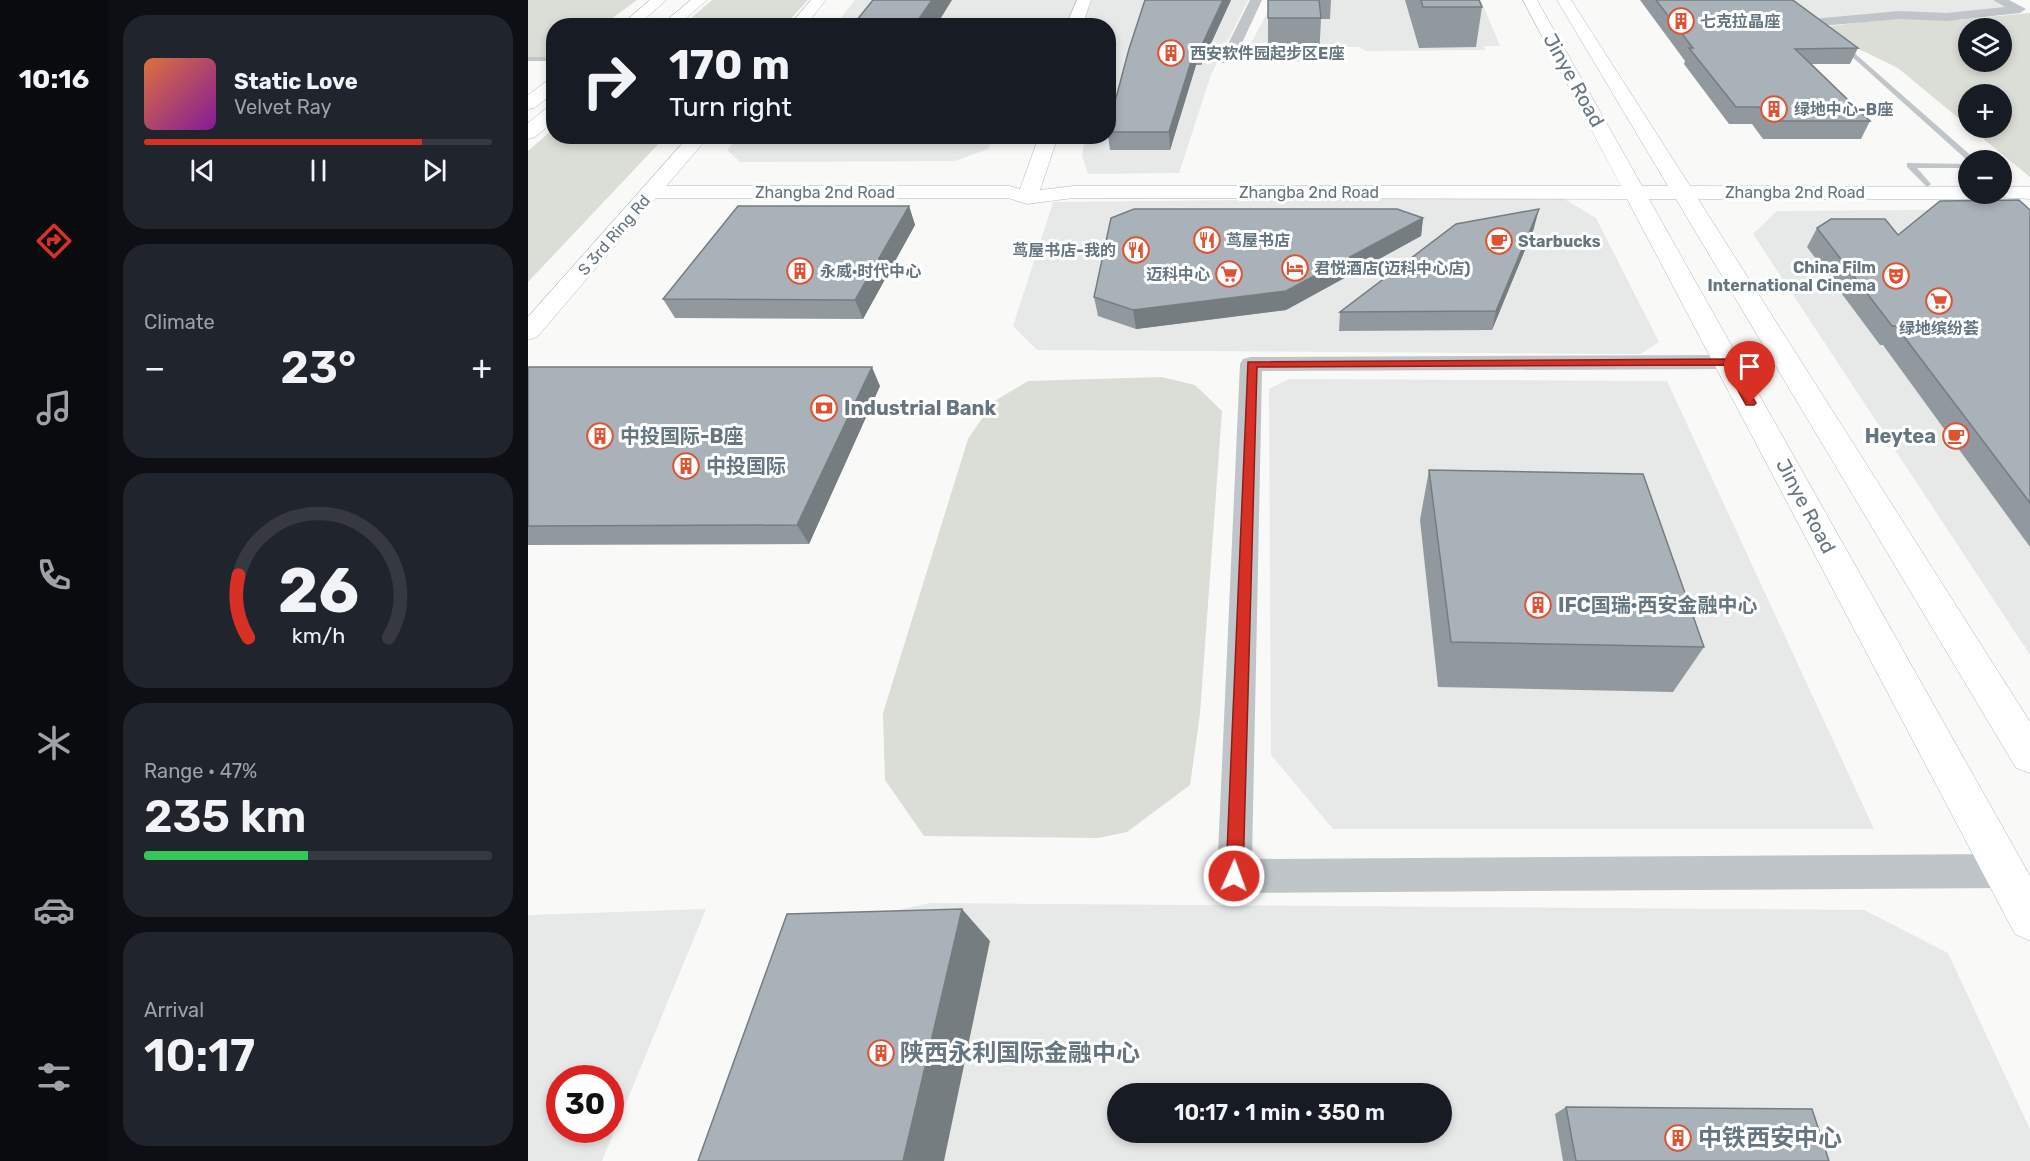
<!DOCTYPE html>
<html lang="en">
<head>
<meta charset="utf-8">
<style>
  :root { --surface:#171b24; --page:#20242c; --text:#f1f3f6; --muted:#9ea1a6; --line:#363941; --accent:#d93025 }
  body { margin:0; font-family:Rubik,"Noto Sans SC",sans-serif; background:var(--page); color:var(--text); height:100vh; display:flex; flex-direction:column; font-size:22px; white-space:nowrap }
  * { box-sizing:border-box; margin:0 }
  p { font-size:20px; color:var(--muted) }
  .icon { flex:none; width:33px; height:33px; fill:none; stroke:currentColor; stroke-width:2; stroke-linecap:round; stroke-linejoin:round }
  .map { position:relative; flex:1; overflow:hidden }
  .drawer { display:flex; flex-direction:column; gap:15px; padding:15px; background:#0d0f14; width:420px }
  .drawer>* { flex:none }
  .hud { position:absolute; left:18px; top:18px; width:570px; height:126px; border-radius:24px; box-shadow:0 3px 9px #0003; background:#171b24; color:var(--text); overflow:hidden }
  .fabs { position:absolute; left:1430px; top:18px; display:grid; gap:12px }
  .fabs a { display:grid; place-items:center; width:54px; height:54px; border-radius:50%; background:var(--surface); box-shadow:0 3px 9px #0003; font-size:30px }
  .speed { position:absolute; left:18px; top:1065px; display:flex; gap:12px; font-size:30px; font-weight:700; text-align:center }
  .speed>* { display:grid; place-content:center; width:78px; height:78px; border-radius:50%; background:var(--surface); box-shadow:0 3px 9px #0003; line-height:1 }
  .speed .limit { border:9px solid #d22; background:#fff; color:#111 }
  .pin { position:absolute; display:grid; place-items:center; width:51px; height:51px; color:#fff; margin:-62px -26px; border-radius:50% 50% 50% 0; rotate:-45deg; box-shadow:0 0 6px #0007 }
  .pin .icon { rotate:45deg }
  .me { position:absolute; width:66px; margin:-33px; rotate:2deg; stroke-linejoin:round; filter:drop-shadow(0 0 4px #0008) }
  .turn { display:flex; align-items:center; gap:21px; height:126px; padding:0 24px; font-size:27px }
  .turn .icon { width:78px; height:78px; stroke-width:2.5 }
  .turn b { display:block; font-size:42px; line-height:51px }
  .big { font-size:45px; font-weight:600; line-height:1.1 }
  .drawer .card { flex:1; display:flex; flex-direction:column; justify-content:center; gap:9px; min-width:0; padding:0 21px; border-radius:24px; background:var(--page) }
  .drawer .dial { align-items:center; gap:0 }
  .dial svg { height:156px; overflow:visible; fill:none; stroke:var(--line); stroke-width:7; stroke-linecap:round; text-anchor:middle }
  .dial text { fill:var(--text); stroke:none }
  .song { display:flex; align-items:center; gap:18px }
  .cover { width:72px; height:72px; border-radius:9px; background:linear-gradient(135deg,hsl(20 70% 55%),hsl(290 70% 35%)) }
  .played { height:6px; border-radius:3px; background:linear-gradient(90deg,var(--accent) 80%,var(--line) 80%) }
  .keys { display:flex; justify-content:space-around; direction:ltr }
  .heat { display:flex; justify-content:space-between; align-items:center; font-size:33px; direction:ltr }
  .charge { height:9px; border-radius:4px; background:linear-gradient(90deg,#34c759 47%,var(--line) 0) }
  .trip { position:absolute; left:579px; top:1083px; width:345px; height:60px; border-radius:30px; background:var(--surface); box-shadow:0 3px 9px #0003; font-weight:600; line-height:60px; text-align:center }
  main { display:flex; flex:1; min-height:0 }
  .tabs { display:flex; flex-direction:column; width:108px; justify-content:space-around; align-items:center; background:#090b0e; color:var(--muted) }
  .tabs .icon { width:42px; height:42px }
  .tabs .selected { color:var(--accent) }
  .tabs b { font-size:27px; color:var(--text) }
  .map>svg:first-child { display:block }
</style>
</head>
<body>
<main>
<nav class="tabs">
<b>10:16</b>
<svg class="icon selected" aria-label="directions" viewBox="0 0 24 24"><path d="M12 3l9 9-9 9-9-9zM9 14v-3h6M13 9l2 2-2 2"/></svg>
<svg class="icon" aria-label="music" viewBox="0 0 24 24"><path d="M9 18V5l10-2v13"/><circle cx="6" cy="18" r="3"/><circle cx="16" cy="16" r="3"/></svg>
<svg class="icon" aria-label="phone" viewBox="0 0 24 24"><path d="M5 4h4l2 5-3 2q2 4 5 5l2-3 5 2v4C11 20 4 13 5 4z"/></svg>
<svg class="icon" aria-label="climate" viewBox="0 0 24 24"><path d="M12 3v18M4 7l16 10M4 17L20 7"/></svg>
<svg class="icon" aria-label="car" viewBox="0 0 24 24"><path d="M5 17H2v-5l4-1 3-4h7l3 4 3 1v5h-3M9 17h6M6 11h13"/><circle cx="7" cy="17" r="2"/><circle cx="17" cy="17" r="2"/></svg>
<svg class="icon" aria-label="filters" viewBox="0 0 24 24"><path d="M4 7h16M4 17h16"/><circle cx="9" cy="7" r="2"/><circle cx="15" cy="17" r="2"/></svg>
</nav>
<section class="drawer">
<div class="card">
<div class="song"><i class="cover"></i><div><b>Static Love</b><p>Velvet Ray</p></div></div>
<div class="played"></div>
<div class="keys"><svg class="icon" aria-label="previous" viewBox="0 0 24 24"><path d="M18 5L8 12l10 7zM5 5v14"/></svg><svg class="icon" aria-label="pause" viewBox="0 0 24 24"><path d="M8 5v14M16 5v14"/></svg><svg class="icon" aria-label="next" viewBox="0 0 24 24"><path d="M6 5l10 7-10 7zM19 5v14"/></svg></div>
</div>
<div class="card"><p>Climate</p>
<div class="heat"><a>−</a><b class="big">23°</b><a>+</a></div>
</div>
<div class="card dial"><svg viewBox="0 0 100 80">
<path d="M14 69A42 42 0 1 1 86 69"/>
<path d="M14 69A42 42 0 0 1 9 37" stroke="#d93025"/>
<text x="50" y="56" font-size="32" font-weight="700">26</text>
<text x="50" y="72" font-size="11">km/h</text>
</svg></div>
<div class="card"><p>Range · 47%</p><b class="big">235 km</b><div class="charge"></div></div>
<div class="card"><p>Arrival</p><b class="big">10:17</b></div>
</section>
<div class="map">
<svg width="1502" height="1161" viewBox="0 0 1502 1161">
  <rect width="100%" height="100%" fill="#f9f9f7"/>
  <!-- built -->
  <path fill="#e7e8e8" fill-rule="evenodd" d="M327 0H720L683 75 651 173 560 174 554 156 557 137 580 136V26H306Z
    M746 0H953L972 46H956L957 50 838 51 831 47H801V62H713Z
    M1253 0H1467L1485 8 1417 15 1291 21Z
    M211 137H466L460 149 427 161 212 162 199 150Z
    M1033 197 1068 218 1131 342 1112 354 509 350 485 326 525 202Z
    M1502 209V655L1225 234 1249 211Z
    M761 379 1139 381 1346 829H805L743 755 741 389Z
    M402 903 1336 910 1420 953 1502 1129V1161H192L300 925ZM590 1094H914V1132H590Z
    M178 909 74 1161H0V915ZM32 1078H82V1130H32Z"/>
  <!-- green -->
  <path fill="#daded6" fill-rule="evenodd" d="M0 0H109L75 25 26 26 25 57H0Z
    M184 0H280L257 25H155Z
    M1502 13V177L1442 128H1473V94H1440V126L1370 68 1329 48 1295 27 1375 17 1429 20ZM1440 28H1473V62H1440Z
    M25 129 26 136 137 137 0 282V151Z
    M633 377 667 385 694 411 672 714 662 785 599 832 570 838 396 836 357 780 355 713 440 439 465 402 500 381Z"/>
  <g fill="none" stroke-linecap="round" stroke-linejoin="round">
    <!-- secondary casing -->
    <g stroke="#b3b9bd" stroke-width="1">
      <path id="secondary" d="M549 0H563L554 26H538Z
        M995 0H1009L1114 186H1140L1029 0H1043L1162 186 1440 187V194H1450L1447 197 1440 199H1170L1502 722V773L1488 768 1148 199H1121L1502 876V941L1487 934 1099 199 545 198 499 204 480 198H124L117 196 114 192 117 188 124 186H482L492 189 511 136H530L512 190 545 186H1093Z
        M1473 187H1502V199L1466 197 1463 194H1473Z"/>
    </g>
    <!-- highway casing -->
    <g stroke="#b4b8bc" stroke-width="1">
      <path id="highway" d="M122 0H138L109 26H92Z
        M163 0H179L149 26H132Z
        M283 0H298L277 26H261Z
        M26 79V93L6 108 0 109V95L20 80Z
        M26 106V121L7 137 0 139V123L20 107Z
        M161 136H181L9 337 0 340V317Z"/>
    </g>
    <!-- lane -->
    <path fill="#c0c5c9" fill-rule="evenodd" d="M1311 43H1315L1448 160 1440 161 1311 45Z
      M0 57H26V61H0Z
      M1379 163 1440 164V168H1389L1403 184 1399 187 1379 167Z"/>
    <!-- street -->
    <path fill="#c0c5c9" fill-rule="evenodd" d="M722 0H734L706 60 704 63H694L692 60Z
      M1236 0H1251L1284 19 1371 11 1419 13 1477 7 1465 0H1481L1498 9 1492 13 1419 21 1371 19 1282 27Z
      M1200 355 1208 357 1211 362 1208 367 1200 369 734 371 724 859 1476 854 1488 859 1493 871 1488 883 1476 888 706 893 694 888 689 876 712 364 715 359 723 357Z"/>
    <!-- secondary -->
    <use href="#secondary" fill="#fff" fill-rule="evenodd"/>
    <!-- highway -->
    <use href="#highway" fill="#fff" fill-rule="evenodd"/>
  </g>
  <!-- wall -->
  <path fill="#91999e" d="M703 0 673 65H668L642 150H582L580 136V128Z
    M740 0H803L802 19H793L791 59H740Z
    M877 0H951L954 7 948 47 891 48Z
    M1112 0H1264L1330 48 1322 64H1284L1342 121 1333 139H1235L1224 124H1201L1156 64 1157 61Z
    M281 136H447L443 144H285Z
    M381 206 387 225 335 319 147 318 135 299Z
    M1502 210V547L1355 345H1352L1279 247 1289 228 1370 235Z
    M895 218 893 236 758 310 608 329 570 316 566 297Z
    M1006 228 964 330 811 331 812 312Z
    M0 367 352 386 281 544 0 545Z
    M901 470 1176 647 1145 692 910 687 892 520Z
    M1038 1107 1301 1161H1035L1027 1114Z"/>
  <!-- shaded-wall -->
  <path fill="#767d81" d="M404 0H424L408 26H386Z
    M695 0H703L673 65 672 49Z
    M667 49 668 65 642 150 641 132Z
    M441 136H447L443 144Z
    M381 206 387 225 335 319 327 300Z
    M1011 209 1006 228 964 330 968 311Z
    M895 218 893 236 758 310 608 329 605 310Z
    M344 367 352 386 281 544 269 525Z
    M434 909 462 941 416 1161H375Z"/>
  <!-- building -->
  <path fill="#a9b2b8" stroke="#767d81" stroke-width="1.5" d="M345 0H404L386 26H324Z
    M617 0H695L672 49H667L641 132H580V128L601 49Z
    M740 0H791L793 18H740Z
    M893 0H951L954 7H895Z
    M1128 0H1264L1266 1 1330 48 1267 49 1342 121H1243L1231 107H1208L1161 48H1165Z
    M1491 200 1502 210V503L1368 326H1364L1289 228 1303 219H1357L1370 235 1412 201Z
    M210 206H381L327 300 135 299Z
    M606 209H869L895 218 758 291 605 310 566 297 583 218Z
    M1011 209 968 311 812 312 928 224Z
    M0 367H344L269 525 0 526Z
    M901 470 1115 474 1176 647 923 642Z
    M434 909 375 1161H170L259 914Z
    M1038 1107 1284 1109 1301 1161H1048Z"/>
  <!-- route -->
  <path fill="#d93025" stroke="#8d1f18" stroke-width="1.5" d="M1200 359 1205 362 1228 403 1226 405H1218L1196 365 729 367 715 876 713 882 706 884 700 882 698 876 720 362Z"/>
  <!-- icons -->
  <defs>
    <g id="building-ring" transform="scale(1.35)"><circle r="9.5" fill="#fff" stroke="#e05231" stroke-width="1.5"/><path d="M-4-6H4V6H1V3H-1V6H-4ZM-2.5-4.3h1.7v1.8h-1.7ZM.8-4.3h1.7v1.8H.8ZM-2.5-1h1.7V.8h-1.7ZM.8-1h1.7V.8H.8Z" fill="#e05231"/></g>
    <g id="restaurant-ring" transform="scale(1.35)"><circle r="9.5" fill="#fff" stroke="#e05231" stroke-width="1.5"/><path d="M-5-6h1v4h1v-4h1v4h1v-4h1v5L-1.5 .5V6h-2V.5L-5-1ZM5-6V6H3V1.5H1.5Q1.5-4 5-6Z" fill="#e05231"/></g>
    <g id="cafe-ring" transform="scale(1.35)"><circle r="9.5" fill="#fff" stroke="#e05231" stroke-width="1.5"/><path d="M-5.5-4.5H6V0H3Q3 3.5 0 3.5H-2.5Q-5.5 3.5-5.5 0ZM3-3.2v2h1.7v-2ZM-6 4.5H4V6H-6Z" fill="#e05231"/></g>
    <g id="hotel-ring" transform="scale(1.35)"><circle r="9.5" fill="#fff" stroke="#e05231" stroke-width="1.5"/><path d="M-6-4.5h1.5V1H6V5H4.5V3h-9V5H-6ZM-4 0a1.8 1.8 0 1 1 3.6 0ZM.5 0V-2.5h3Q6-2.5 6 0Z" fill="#e05231"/></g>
    <g id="supermarket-ring" transform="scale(1.35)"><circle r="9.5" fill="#fff" stroke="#e05231" stroke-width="1.5"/><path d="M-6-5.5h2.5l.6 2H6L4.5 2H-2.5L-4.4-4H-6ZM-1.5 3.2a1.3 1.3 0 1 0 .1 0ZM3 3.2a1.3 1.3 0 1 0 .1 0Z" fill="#e05231"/></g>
    <g id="theatre-ring" transform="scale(1.35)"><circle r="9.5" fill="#fff" stroke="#e05231" stroke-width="1.5"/><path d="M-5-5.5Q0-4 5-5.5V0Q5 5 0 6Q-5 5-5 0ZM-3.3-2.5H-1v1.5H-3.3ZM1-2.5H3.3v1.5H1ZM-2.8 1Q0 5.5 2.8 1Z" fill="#e05231"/></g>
    <g id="bank-ring" transform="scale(1.35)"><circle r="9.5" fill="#fff" stroke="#e05231" stroke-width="1.5"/><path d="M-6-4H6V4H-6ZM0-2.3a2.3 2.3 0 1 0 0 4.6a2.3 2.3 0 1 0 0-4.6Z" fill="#e05231"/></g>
  </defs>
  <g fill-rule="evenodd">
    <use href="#building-ring" x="1153" y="21"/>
    <use href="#building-ring" x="643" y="53"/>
    <use href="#building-ring" x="1246" y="109"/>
    <use href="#restaurant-ring" x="679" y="240"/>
    <use href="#cafe-ring" x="971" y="241"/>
    <use href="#restaurant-ring" x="608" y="250"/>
    <use href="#hotel-ring" x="767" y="268"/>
    <use href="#building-ring" x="272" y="271"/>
    <use href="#supermarket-ring" x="701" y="274"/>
    <use href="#theatre-ring" x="1368" y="276"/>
    <use href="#supermarket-ring" x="1411" y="301"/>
    <use href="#bank-ring" x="296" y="408"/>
    <use href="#building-ring" x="72" y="436"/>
    <use href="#cafe-ring" x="1428" y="436"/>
    <use href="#building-ring" x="158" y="466"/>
    <use href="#building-ring" x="1010" y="605"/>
    <use href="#building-ring" x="353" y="1053"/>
    <use href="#building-ring" x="1150" y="1138"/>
  </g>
  <g text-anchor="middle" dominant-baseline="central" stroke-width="6" stroke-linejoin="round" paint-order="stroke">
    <!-- far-poi labels -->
    <g font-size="16" font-weight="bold" fill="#657681" stroke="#fff" text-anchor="start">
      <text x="1172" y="21">七克拉晶座</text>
      <text x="662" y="53">西安软件园起步区E座</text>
      <text x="1266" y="109">绿地中心-B座</text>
      <text x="698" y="240">茑屋书店</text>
      <text x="990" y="241">Starbucks</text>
      <text x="588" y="250" text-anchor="end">茑屋书店-我的</text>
      <text x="1348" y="267" text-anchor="end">China Film<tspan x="1348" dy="18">International Cinema</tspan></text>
      <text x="786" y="268">君悦酒店(迈科中心店)</text>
      <text x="292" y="271">永威·时代中心</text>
      <text x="682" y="274" text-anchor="end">迈科中心</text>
      <text x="1411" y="328" text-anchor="middle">绿地缤纷荟</text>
    </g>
    <!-- far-street labels -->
    <g font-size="16" fill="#657681" stroke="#fff">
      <text x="297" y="192">Zhangba 2nd Road</text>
      <text x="781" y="192">Zhangba 2nd Road</text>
      <text x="1267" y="192">Zhangba 2nd Road</text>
      <text transform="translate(86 235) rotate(-49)">S 3rd Ring Rd</text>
    </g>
    <!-- street labels -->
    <g font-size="20" fill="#657681" stroke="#fff">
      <text transform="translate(1046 80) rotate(61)">Jinye Road</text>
      <text transform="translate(1278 506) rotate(62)">Jinye Road</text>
    </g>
    <!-- poi labels -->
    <g font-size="20" font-weight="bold" fill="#657681" stroke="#fff" text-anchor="start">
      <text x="316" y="408">Industrial Bank</text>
      <text x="92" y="436">中投国际-B座</text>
      <text x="1408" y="436" text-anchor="end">Heytea</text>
      <text x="178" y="466">中投国际</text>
      <text x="1030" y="605">IFC国瑞·西安金融中心</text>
    </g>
    <!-- near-poi labels -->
    <g font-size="24" font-weight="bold" fill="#657681" stroke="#fff" text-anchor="start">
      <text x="372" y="1053">陕西永利国际金融中心</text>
      <text x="1170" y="1138">中铁西安中心</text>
    </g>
  </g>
</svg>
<div class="fabs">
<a><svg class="icon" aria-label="layers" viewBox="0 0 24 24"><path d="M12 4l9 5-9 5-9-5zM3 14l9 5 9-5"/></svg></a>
<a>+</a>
<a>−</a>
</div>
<div class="speed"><div class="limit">30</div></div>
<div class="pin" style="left:1222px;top:403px;background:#d93025"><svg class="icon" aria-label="arrive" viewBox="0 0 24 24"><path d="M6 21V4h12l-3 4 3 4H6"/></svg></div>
<svg class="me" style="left:706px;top:876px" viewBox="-20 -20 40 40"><circle r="17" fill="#d93025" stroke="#fff" stroke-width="3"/><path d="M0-11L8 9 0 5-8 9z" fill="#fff"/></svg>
<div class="trip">10:17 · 1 min · 350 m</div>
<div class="hud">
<div class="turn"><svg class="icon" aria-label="right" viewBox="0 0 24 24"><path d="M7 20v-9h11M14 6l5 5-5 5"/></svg><div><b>170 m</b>Turn right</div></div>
</div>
</div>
</main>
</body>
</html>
